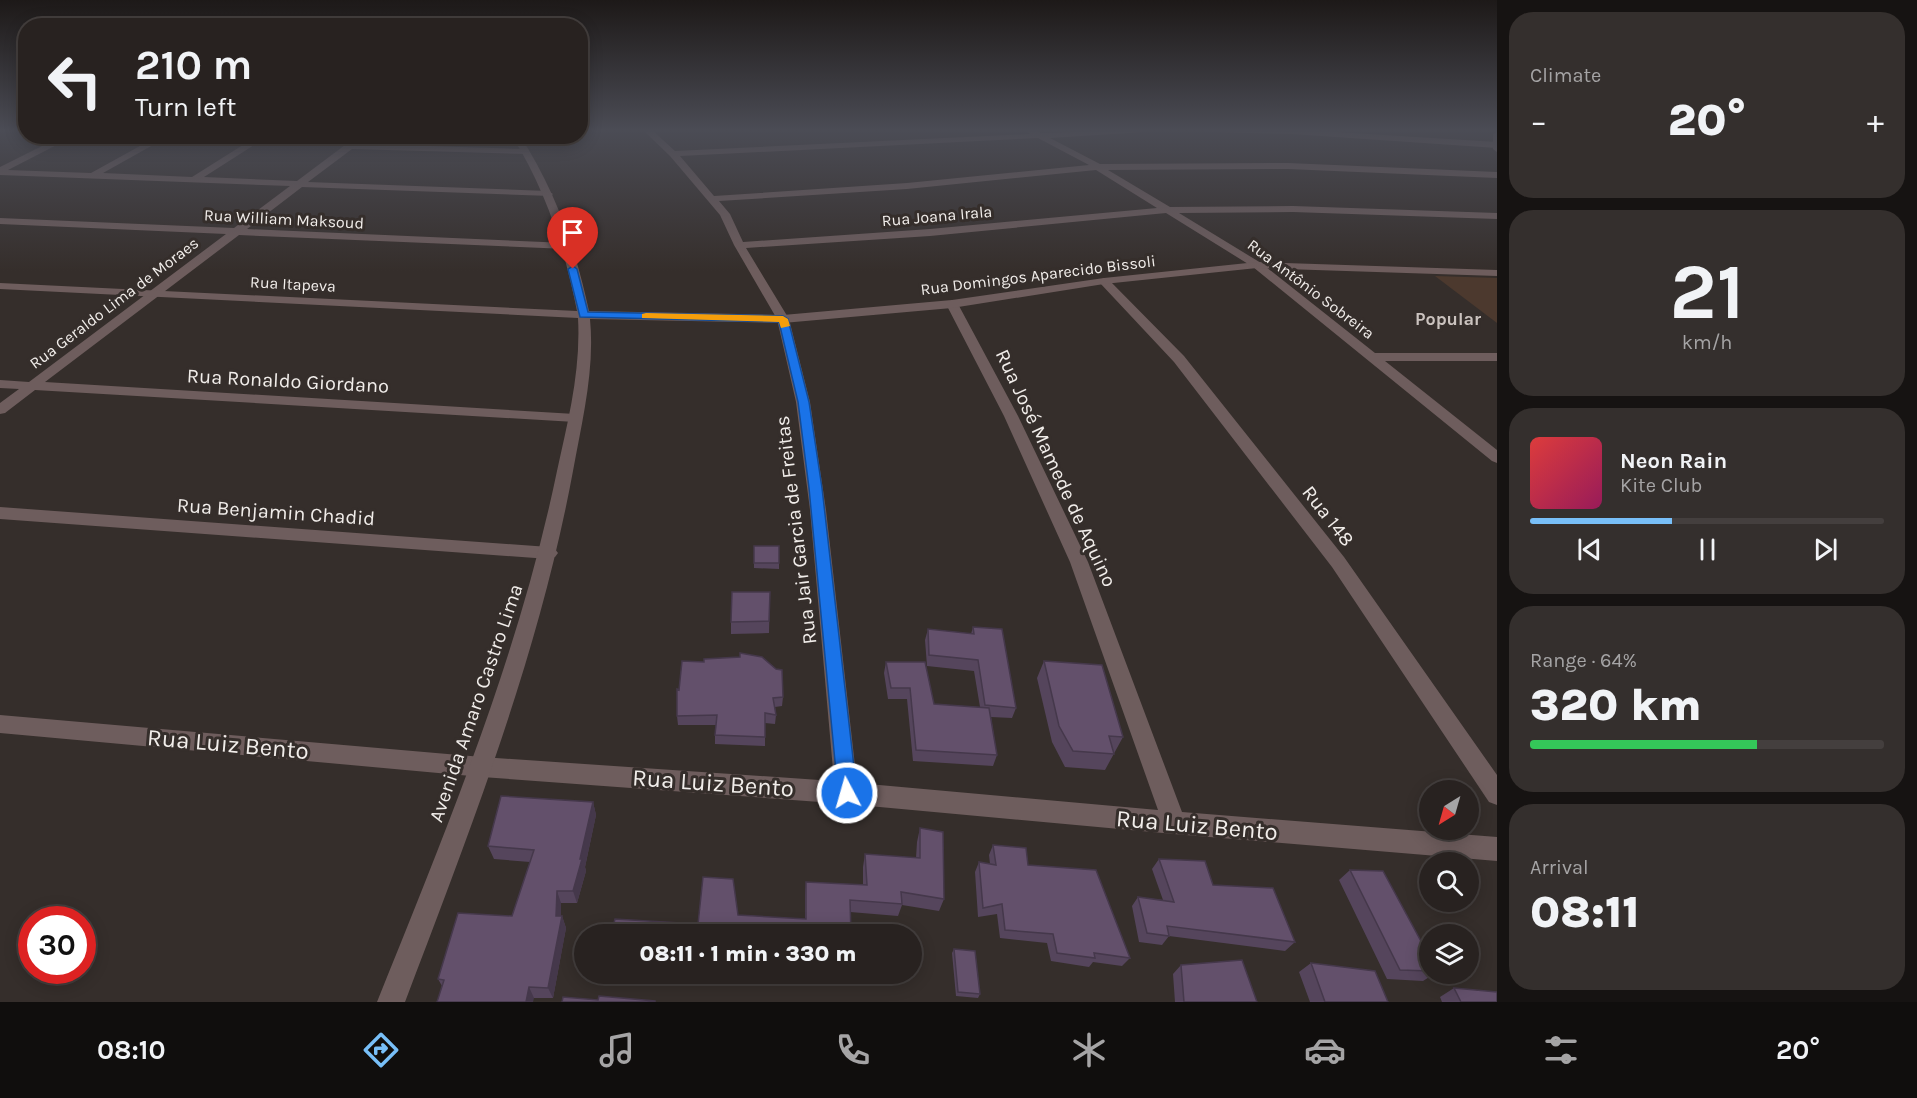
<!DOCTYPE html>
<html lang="en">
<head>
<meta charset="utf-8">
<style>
  :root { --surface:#282220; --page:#342f2d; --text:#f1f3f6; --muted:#a5a4a5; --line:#443f3e; --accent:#78bff8 }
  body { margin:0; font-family:Karla,sans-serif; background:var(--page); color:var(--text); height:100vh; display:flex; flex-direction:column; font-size:22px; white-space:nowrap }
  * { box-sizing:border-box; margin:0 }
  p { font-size:20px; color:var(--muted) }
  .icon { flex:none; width:33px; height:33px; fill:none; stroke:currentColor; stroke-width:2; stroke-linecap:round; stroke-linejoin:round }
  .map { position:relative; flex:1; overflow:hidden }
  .details { display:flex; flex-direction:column; gap:12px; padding:12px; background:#161312; width:420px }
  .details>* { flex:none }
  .guide { position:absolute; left:18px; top:18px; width:570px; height:126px; border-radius:24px; box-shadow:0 3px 15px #0003,0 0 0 2px var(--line); background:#282220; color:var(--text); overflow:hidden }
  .needle { width:39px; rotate:217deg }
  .fabs { position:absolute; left:1419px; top:780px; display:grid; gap:12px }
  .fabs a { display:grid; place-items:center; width:60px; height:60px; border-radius:50%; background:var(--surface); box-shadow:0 3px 15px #0003,0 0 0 2px var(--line); font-size:30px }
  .speed { position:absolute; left:18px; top:906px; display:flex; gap:12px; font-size:30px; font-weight:700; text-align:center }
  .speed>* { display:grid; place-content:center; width:78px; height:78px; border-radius:50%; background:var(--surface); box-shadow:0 3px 15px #0003,0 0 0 2px var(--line); line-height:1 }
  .speed .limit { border:9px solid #d22; background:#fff; color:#111 }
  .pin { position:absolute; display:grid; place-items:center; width:51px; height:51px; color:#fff; margin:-62px -26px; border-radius:50% 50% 50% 0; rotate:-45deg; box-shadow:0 0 6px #0007 }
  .pin .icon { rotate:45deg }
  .me { position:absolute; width:66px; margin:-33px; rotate:354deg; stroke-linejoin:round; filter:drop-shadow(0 0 4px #0008) }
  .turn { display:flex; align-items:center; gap:21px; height:126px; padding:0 18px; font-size:27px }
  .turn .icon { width:78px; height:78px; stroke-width:2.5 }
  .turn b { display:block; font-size:42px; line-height:51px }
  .big { font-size:45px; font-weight:800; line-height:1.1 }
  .details .card { flex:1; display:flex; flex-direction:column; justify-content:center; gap:9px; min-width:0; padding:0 21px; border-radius:24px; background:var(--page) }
  .details .dial { align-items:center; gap:0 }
  .dial b { font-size:78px; line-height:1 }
  .song { display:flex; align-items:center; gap:18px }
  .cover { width:72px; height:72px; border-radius:9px; background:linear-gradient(135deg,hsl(0 70% 55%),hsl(330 70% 35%)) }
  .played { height:6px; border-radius:3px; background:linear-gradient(90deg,var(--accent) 40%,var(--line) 40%) }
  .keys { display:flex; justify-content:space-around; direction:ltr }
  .heat { display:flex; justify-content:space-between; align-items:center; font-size:33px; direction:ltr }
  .charge { height:9px; border-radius:4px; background:linear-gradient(90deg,#34c759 64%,var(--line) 0) }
  .trip { position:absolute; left:574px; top:924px; width:348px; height:60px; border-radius:30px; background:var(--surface); box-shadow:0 3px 15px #0003,0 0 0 2px var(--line); font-weight:800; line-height:60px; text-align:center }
  .tab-bar { display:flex; height:96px; justify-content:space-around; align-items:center; background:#100e0d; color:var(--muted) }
  .tab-bar .icon { width:42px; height:42px }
  .tab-bar .current { color:var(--accent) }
  .tab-bar b { font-size:27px; color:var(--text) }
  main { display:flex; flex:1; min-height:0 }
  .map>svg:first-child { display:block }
</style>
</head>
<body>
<main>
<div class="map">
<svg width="1497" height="1002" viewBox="0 0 1497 1002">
  <rect width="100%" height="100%" fill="#352e2b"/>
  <!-- green -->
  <path fill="#4c392e" d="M1435 276 1497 278V323Z"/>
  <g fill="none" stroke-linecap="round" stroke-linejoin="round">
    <!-- minor -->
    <path fill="#6e5d5d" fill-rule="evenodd" d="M643 130H652L675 151 1030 134 1025 130H1036L1041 133 1148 130 1144 132 1050 138 1100 164 1288 163 1497 172V178L1288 169 1108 170 1170 207 1293 206 1497 213V219L1293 212 1179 213 1261 263 1375 353H1497V361H1385L1497 450V463L1492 461 1253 267 1166 213 930 236 746 248 789 319 810 402 826 510 857 783 1158 810 1070 562 1004 416 946 304 952 300 958 304 1018 416 1088 562 1182 812 1497 837V861L1174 834 847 804 482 777 0 733V715L482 757 834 781 810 510 796 402 777 319 734 245 720 215 670 156ZM1038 138 1089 165 907 183 714 196 680 156ZM1096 170 1157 208 930 229 743 242 730 214 719 201 907 189Z
      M1204 130H1303L1497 142V148L1292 134 1208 132Z
      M62 136H74L8 170 91 173 158 136H169L103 173 192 177 257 136H268L204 177 297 181 357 136H367L358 144 526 149 529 150V154L352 149 308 182 548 191 553 194 551 196 302 187 247 229 567 243 572 246 567 249 239 235 45 382 575 414 582 418 575 422 35 390 5 413 0 414V403L19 389 0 388V380L29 382 226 234 0 224V218L234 228 290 186 0 175V167Z
      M1104 278 1108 279 1184 356 1344 557 1497 775V805L1489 802 1332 567 1174 362 1100 283 1098 281Z
      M0 507 549 547 555 549 558 553 555 557 549 559 0 519Z"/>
    <!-- tertiary -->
    <path fill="#6e5d5d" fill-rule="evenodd" d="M1497 132V152L1493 149V134Z
      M512 136H520C555 189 576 250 589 311L783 315 952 300 1104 278 1257 262 1497 270V276L1257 268 1104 284 952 308 783 323 590 319C595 370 582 421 573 471 539 655 471 828 405 1002H377C447 828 519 655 557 471 568 421 581 370 578 318L0 289V283L577 311C565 250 546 190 512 136Z"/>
  </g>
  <!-- wall -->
  <path fill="#55455c" d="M754 546H779V569L754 568Z
    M770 592 769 633 731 634V622Z
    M973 627 1016 708 1012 718 991 717 997 755 993 766 913 761 907 699H888L884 673 886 662 934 704 980 707 974 671 927 666 925 640 928 629 971 634Z
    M1044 661 1123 737 1105 770 1065 767 1052 742 1037 678Z
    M679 690 783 697 782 706 775 707 776 715 775 724 765 723V746L715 744V735L716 725H678L677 716Z
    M593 802 596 815 585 867 586 871 577 903H561V916H562L566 928 553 998H534L442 986 438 979 512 916 530 862 494 859 488 846Z
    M920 828 944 899 939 911 902 905 898 916 850 912 851 934 698 924 738 915 805 919V894L806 882 863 885V867L865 854 916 858 917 842Z
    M993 845 1028 865 1130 958 1122 966 1093 962 1089 967 1051 961 1047 943 1000 938 997 914 978 917 975 872 979 862 990 864 989 855Z
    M1159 859 1213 885 1295 942 1285 951 1169 936 1162 945 1139 942 1132 906 1138 897 1163 900 1152 869Z
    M1350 870 1430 958V974H1434L1423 981 1387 979 1339 880Z
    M954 949 980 994 978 998 956 996 952 953Z
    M1311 963 1388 1002H1310L1299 972Z
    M1181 965 1257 1002H1175L1173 974Z
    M646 974H853L850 984 789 980 788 984Z
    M1454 988 1497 1002H1442L1440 997Z"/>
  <!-- shaded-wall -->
  <path fill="#45384b" d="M593 802 596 815 585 867 586 871 577 903 573 891Z
    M557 891 561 903V923L562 916 566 928 553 998 548 988 556 916Z
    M529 987 534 998 533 1002H526Z"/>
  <!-- building -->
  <path fill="#63506b" stroke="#45384b" stroke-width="1.5" d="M754 546H779V563H754Z
    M732 592H770L769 621 731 622Z
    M973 627 1002 629 1016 708 985 705 978 660 929 655 928 629 974 634Z
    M740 653 762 657 776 669 782 670 783 697 773 698 776 715 765 713V737L715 735 717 715 677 716V689L679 690 682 661 704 662V659L740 657Z
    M1044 661 1102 665 1123 737 1109 736 1114 754 1073 751 1059 726Z
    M886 662H925L934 704 989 708 997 755 916 750 910 688H891Z
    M501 796 593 802 580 859H582L573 891H557L556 916H562L548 988 529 987 526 1002H437L444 980 438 979 458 913 512 916 534 850 488 846Z
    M920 828 943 832 944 899 901 892 902 904 850 900 851 934H611L615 919 698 924 703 877 733 879 738 915 806 919V882L867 885 865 854 920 858Z
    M993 845 1026 848 1028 865 1096 870 1130 958 1094 953 1095 958 1057 953 1053 934 1005 930 1002 904 983 908 979 862 996 865Z
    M1159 859 1205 861 1213 885 1273 888 1295 942 1167 926 1169 936 1147 933 1138 897 1174 902Z
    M1350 870 1383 871 1430 958V971L1400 970Z
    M954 949 975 951 980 994 958 992Z
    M1242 960 1257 1002H1184L1181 965Z
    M1311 963 1375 971 1388 1002H1325Z
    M1454 988 1497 992V1002H1461Z
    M599 996 655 1001V1002H562L563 997 598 1000Z"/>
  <!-- sky -->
  <linearGradient id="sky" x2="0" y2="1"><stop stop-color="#1d1918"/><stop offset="0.48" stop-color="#4b4c55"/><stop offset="1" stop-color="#4b4c55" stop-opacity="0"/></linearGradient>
  <rect width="1497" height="271" fill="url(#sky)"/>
  <!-- route -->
  <path fill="#1a73e8" stroke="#114b97" stroke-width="1.5" d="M573 266 577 269 588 312 783 316 788 319 809 402 822 488 857 793 854 799 847 802 840 799 838 793 809 488 798 402 779 322 580 317 568 269Z"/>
  <!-- slow -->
  <path fill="#f59e0b" d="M646 313 783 316 788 319 790 326 781 328 779 322 642 318V314Z"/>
  <g text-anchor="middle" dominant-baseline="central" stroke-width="6" stroke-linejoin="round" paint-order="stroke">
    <!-- far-street labels -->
    <g font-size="16" fill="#f1edea" stroke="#352e2b">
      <text transform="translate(937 216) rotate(-5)">Rua Joana Irala</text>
      <text transform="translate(284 219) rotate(3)">Rua William Maksoud</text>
      <text transform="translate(1038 275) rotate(-7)">Rua Domingos Aparecido Bissoli</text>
      <text transform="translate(293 284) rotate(3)">Rua Itapeva</text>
      <text transform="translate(1311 289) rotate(37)">Rua Antônio Sobreira</text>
      <text transform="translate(114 303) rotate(-37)">Rua Geraldo Lima de Moraes</text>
    </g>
    <!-- far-neighbourhood labels -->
    <g font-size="18" font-weight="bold" fill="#cbc3bf" stroke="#352e2b">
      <text x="1448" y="319">Popular</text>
    </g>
    <!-- street labels -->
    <g font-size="20" fill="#f1edea" stroke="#352e2b">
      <text transform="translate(288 381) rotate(3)">Rua Ronaldo Giordano</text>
      <text transform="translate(1056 468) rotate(65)">Rua José Mamede de Aquino</text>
      <text transform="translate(276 512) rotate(4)">Rua Benjamin Chadid</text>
      <text transform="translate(1328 516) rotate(52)">Rua 148</text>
      <text transform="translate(796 530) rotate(-97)">Rua Jair Garcia de Freitas</text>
      <text transform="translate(476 703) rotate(-71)">Avenida Amaro Castro Lima</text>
    </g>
    <!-- near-street labels -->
    <g font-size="24" fill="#f1edea" stroke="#352e2b">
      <text transform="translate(228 744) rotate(5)">Rua Luiz Bento</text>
      <text transform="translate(713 783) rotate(4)">Rua Luiz Bento</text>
      <text transform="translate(1197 825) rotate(5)">Rua Luiz Bento</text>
    </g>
  </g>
</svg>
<div class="fabs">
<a><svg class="needle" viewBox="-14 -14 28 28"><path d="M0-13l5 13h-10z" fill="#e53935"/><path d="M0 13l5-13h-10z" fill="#a5a4a5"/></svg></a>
<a><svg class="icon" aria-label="search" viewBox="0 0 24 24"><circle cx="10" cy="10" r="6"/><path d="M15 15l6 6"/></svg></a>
<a><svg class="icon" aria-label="layers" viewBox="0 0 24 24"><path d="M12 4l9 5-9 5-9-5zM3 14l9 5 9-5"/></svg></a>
</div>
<div class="speed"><div class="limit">30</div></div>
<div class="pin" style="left:573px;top:269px;background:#d93025"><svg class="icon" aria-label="arrive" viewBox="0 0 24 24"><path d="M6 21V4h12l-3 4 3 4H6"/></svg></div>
<svg class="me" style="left:847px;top:793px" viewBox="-20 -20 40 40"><circle r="17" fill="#1a73e8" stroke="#fff" stroke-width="3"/><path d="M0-11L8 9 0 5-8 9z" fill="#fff"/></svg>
<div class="trip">08:11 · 1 min · 330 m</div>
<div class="guide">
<div class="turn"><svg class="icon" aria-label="left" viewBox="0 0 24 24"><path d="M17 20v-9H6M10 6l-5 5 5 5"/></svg><div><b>210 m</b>Turn left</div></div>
</div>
</div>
<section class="details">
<div class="card"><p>Climate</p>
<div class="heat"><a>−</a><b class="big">20°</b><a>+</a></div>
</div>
<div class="card dial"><b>21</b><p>km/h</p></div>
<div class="card">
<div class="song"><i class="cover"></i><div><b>Neon Rain</b><p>Kite Club</p></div></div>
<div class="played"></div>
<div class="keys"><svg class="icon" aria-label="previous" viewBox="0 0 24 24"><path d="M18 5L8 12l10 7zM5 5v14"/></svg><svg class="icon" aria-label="pause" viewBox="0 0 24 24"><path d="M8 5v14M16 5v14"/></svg><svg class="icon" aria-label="next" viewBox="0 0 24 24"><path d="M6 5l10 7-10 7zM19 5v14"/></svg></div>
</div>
<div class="card"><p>Range · 64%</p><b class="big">320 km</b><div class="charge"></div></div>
<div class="card"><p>Arrival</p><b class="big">08:11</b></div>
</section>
</main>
<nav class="tab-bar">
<b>08:10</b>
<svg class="icon current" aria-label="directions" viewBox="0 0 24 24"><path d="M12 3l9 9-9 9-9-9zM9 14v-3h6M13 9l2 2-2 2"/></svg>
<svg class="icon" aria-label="music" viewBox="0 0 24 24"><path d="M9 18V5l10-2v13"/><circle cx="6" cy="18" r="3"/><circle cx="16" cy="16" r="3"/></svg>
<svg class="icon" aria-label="phone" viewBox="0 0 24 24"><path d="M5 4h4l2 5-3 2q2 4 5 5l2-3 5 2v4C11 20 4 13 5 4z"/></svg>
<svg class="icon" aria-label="climate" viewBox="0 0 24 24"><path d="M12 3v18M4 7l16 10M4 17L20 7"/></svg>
<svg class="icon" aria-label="car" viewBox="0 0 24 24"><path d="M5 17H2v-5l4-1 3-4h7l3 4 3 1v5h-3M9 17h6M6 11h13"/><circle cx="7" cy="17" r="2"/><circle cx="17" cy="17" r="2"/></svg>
<svg class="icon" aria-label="filters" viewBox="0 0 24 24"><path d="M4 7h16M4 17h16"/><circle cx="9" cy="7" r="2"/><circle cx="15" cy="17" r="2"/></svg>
<b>20°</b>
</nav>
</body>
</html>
